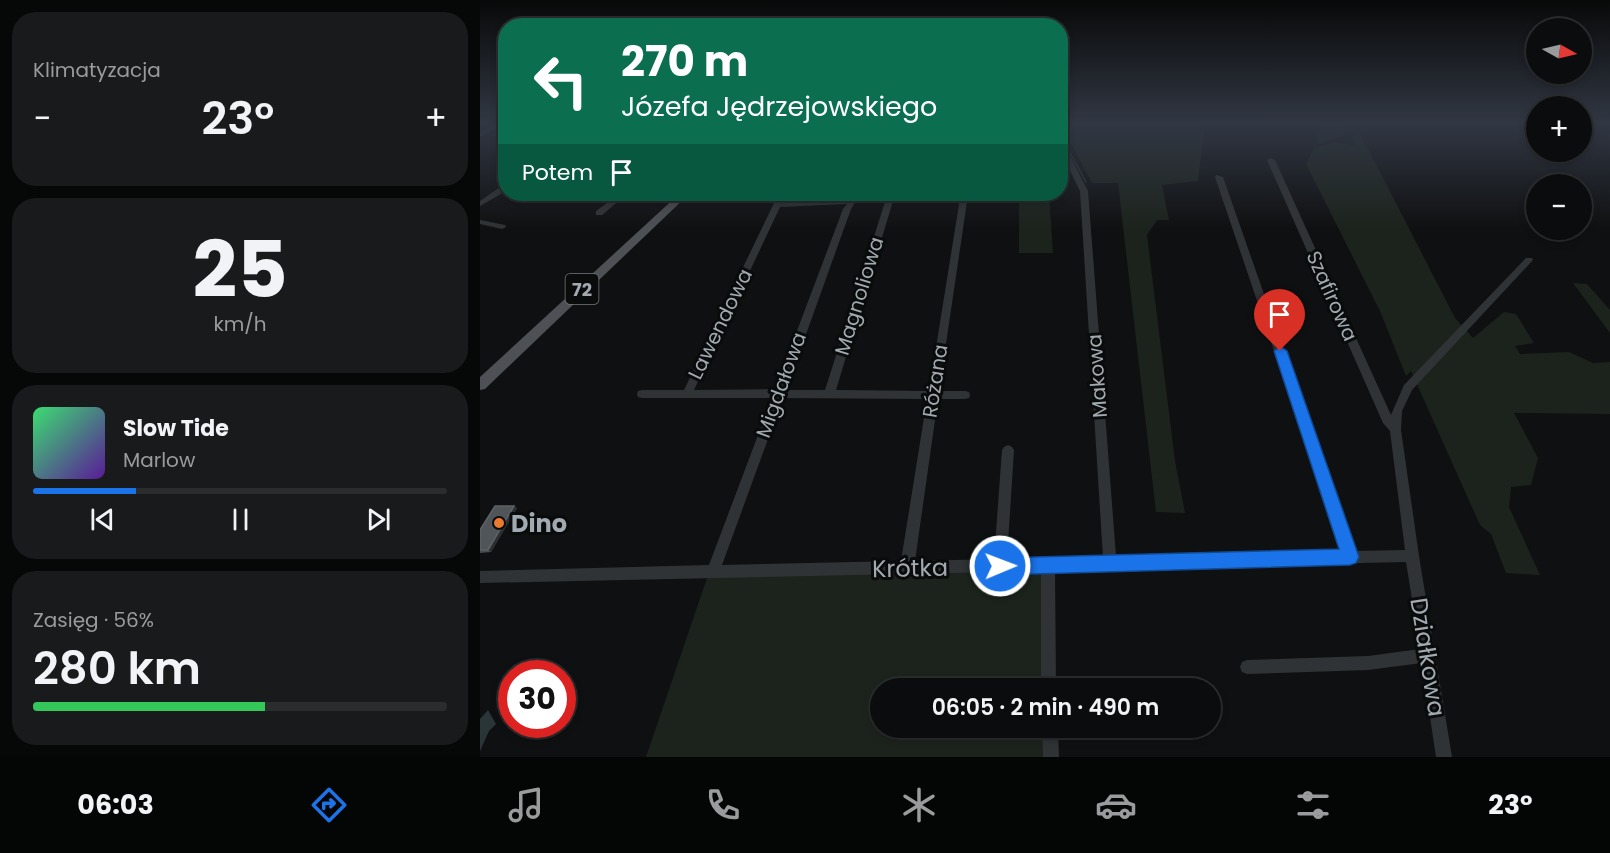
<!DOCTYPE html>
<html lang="pl">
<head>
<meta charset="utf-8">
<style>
  :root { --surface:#0b0c0d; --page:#191a1b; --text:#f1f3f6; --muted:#9a9b9d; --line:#2b2c2e; --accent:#1a73e8 }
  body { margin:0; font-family:Poppins,sans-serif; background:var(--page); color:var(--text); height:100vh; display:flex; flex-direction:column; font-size:22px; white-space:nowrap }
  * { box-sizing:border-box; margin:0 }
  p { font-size:20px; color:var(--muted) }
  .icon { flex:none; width:33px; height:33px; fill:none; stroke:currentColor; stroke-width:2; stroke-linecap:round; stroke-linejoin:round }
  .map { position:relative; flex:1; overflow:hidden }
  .details { display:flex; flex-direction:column; gap:12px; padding:12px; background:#060707; width:480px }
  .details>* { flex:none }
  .top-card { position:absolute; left:18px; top:18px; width:570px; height:183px; border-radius:24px; box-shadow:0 3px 9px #0003,0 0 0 2px var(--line); background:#0b6e4f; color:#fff; overflow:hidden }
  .needle { width:39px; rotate:98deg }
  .controls { position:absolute; left:1046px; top:18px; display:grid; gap:12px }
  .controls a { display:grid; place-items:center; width:66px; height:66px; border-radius:50%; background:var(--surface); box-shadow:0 3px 9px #0003,0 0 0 2px var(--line); font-size:30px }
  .speed { position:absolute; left:18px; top:660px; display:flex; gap:12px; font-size:30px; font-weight:700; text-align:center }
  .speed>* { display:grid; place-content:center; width:78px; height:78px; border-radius:50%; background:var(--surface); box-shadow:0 3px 9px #0003,0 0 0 2px var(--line); line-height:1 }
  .speed .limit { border:9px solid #d22; background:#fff; color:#111 }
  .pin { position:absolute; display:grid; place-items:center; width:51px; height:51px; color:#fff; margin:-62px -26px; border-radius:50% 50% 50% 0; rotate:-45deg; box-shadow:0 0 6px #0007 }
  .pin .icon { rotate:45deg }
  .me { position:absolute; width:66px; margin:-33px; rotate:89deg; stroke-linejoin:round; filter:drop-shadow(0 0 4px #0008) }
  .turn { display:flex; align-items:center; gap:21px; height:126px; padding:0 24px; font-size:27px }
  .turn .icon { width:78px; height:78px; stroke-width:2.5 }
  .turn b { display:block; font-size:42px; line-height:51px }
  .then { display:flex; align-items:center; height:57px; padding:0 24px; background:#0003; gap:12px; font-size:22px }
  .big { font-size:45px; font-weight:600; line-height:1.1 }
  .details .card { flex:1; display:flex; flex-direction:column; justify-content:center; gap:9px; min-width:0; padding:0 21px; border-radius:24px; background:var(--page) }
  .details .dial { align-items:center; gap:0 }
  .dial b { font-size:78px; line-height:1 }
  .song { display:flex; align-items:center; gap:18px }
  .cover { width:72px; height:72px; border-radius:9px; background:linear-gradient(135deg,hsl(140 70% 55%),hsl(270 70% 35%)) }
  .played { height:6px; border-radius:3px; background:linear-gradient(90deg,var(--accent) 25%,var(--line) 25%) }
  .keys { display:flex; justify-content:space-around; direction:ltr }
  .heat { display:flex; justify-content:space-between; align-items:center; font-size:33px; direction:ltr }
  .charge { height:9px; border-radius:4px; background:linear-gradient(90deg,#34c759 56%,var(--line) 0) }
  .trip { position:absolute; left:390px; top:678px; width:351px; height:60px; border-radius:30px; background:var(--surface); box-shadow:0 3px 9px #0003,0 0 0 2px var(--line); font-weight:600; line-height:60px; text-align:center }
  .tab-bar { display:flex; height:96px; justify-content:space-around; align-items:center; background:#040505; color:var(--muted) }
  .tab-bar .icon { width:42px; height:42px }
  .tab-bar .on { color:var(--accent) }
  .tab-bar b { font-size:27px; color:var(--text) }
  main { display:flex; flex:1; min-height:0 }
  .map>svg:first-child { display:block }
</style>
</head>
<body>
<main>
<section class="details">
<div class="card"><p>Klimatyzacja</p>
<div class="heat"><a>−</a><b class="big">23°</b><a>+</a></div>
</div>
<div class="card dial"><b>25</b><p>km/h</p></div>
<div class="card">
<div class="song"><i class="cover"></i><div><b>Slow Tide</b><p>Marlow</p></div></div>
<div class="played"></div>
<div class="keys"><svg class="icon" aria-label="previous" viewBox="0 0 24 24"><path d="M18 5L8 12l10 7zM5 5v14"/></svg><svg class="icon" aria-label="pause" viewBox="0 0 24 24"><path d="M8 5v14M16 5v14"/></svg><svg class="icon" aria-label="next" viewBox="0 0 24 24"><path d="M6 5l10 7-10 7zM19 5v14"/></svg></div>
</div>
<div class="card"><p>Zasięg · 56%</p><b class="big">280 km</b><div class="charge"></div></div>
</section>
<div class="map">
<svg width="1130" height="757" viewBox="0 0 1130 757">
  <rect width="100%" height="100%" fill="#0f1011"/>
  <!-- green -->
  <path fill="#1c231c" d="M588 123H725L718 181 682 185 689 220H677L667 235 695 461 705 513 676 512 638 183H612L585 132Z
    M834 123H862L865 135 838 144Z
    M880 133 975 318 993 338 1024 312 1036 314 1054 343 1035 346 1040 354 1089 352 1113 363 1130 362V414L1034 413 1058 458 1051 485 1031 487 1029 507 1060 575 1026 573 1011 534 1000 525 931 371 926 376 900 311 826 164 834 149 853 142 875 146 873 138Z
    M546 194H569L573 253H539V200Z
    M1093 283 1107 284 1130 310V333Z
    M567 571 569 688H400V728H570V757H166L228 575Z"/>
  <!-- water -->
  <path fill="#2a3538" d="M8 710 16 724 9 731 0 751V719Z"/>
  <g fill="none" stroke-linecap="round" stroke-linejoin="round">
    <!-- stream -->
    <path stroke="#2a3538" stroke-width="1.5" d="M583 123 582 138 606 182"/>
    <!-- minor -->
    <path fill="#303335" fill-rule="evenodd" d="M18 123H25L0 137V132Z
      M580 140 583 142 608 191 636 556 862 551 735 177 736 175 743 177 874 551 925 550 910 431 903 423 787 160 791 158 795 160 911 415 924 385 1046 258H1052L1053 260 932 390 922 411 921 430 939 556 972 757H956L942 663 888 670 767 674 762 672 760 667 762 662 767 660 888 656 940 649 926 562 575 570 576 688H561V571L0 583V571L229 565 292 398H162L158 397 157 394 158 391 162 390H204L294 203 370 199 373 194H381L378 198 487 194 488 195 459 391H485L489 392 490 395 489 398 485 399H458L435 561 514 559 522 450 524 447 528 445 532 447 534 450 527 559 623 557 600 191 580 150ZM480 198 449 391 356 390 413 201ZM405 202 345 390H306L371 209 375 203ZM367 204 363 209 295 389 214 390 300 207ZM303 398 447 399 421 561 242 565Z
      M23 185H26V191L0 206V201Z
      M139 194H147L122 215H116V211Z
      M0 220 25 225 26 227 22 229 0 224Z
      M562 728H578L579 757H563Z"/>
    <!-- major -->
    <path fill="#4d5054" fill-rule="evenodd" d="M199 194H209L5 389 0 390V377Z"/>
  </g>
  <!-- wall -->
  <path fill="#474a4e" d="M34 506 37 508 11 552 0 553V530Z"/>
  <!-- shaded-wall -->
  <path fill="#2c2f31" d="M34 506 37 508 11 552 8 550Z"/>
  <!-- building -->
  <path fill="#505559" stroke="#5d6267" stroke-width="1.5" d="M15 506H34L8 550H0V530Z"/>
  <!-- sky -->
  <linearGradient id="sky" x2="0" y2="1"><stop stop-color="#080909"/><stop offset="0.54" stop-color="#313743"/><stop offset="1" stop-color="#313743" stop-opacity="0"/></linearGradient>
  <rect width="1130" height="229" fill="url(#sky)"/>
  <!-- route -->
  <path fill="#1a73e8" stroke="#114b97" stroke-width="1.5" d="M800 346 807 351 879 557 876 563 870 565 520 575 514 572 511 566 514 561 520 558 859 549 794 351Z"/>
  <!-- markers -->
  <circle fill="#ea7b2e" stroke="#0a0b0b" stroke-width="2" cx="19" cy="523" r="6"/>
  <g text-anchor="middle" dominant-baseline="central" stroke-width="6" stroke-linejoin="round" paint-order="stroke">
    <!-- shield labels -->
    <rect fill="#0a0b0b" stroke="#747a7f" stroke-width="1.5" x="85.5" y="274" width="33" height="30" rx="4.5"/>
    <g font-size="18" font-weight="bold" fill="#a1aab1">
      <text x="102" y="289">72</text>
    </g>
    <!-- street labels -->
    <g font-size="20" fill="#a1aab1" stroke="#0a0b0b">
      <text transform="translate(379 296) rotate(-73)">Magnoliowa</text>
      <text transform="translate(852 296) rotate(66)">Szafirowa</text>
      <text transform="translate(240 324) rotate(-64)">Lawendowa</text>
      <text transform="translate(617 376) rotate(-94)">Makowa</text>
      <text transform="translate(455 381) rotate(-81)">Różana</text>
      <text transform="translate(301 385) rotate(-70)">Migdałowa</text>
    </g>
    <!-- near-poi labels -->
    <g font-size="24" font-weight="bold" fill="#a1aab1" stroke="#0a0b0b" text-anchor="start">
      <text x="31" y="523">Dino</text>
    </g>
    <!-- near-street labels -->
    <g font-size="24" fill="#a1aab1" stroke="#0a0b0b">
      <text transform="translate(430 568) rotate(-1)">Krótka</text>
      <text transform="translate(948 657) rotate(81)">Działkowa</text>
    </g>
  </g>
</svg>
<div class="controls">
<a><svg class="needle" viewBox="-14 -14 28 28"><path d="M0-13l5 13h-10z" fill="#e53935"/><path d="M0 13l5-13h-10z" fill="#9a9b9d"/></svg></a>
<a>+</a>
<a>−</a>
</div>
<div class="speed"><div class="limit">30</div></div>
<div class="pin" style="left:800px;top:351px;background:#d93025"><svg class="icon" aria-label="arrive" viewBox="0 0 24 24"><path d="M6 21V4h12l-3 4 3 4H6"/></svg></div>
<svg class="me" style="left:520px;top:566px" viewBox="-20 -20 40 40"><circle r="17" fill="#1a73e8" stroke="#fff" stroke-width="3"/><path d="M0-11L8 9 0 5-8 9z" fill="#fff"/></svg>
<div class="trip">06:05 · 2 min · 490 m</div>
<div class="top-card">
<div class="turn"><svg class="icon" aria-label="left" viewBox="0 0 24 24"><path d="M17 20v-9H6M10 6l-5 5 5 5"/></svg><div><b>270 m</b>Józefa Jędrzejowskiego</div></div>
<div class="then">Potem<svg class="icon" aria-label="arrive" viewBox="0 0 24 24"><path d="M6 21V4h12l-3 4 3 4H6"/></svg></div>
</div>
</div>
</main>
<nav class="tab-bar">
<b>06:03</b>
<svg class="icon on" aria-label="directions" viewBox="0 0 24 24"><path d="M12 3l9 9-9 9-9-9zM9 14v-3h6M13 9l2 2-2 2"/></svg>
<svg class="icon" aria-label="music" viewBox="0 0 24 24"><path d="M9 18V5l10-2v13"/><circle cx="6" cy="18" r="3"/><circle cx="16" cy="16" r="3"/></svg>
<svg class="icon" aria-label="phone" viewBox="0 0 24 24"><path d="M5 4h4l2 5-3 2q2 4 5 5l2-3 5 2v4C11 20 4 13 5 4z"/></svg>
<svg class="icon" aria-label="climate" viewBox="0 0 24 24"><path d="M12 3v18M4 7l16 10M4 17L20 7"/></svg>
<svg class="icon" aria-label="car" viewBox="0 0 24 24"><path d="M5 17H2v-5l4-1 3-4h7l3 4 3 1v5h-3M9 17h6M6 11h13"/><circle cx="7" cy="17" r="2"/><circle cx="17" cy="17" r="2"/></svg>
<svg class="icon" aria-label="filters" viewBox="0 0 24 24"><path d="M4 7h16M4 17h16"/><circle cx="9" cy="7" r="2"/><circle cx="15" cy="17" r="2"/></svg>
<b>23°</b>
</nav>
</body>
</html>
